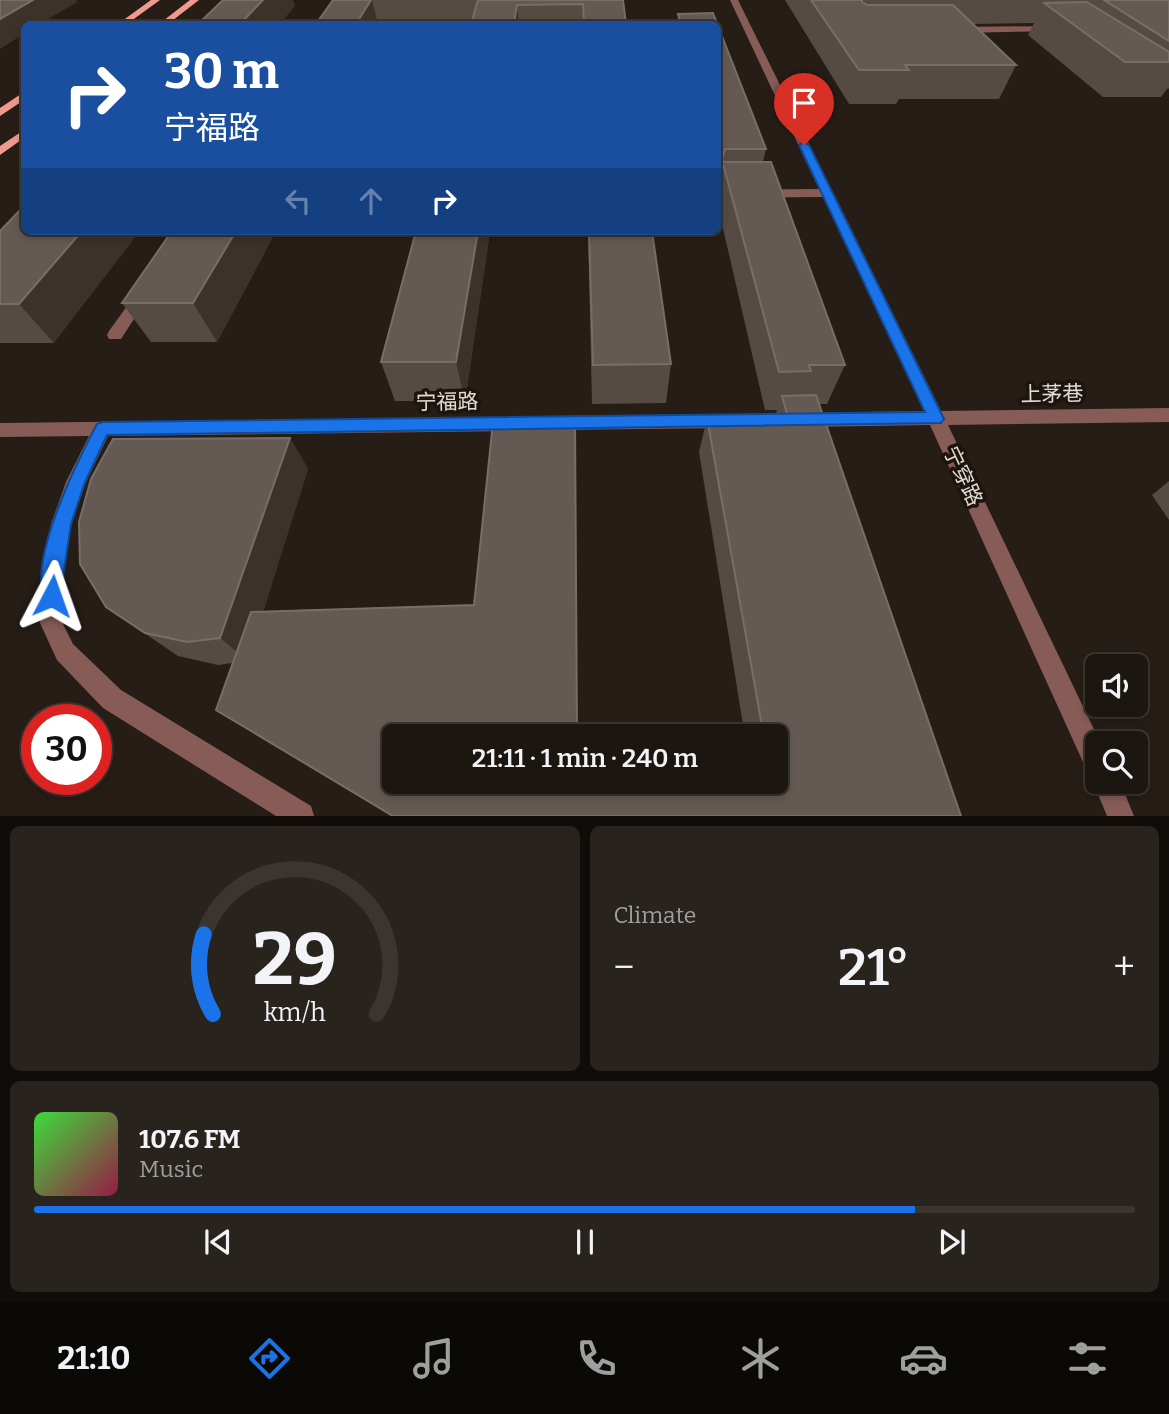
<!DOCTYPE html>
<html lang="en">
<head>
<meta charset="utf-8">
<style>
  :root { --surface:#1c1610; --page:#29231e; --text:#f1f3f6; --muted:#a09f9f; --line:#3a3530; --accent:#1a73e8 }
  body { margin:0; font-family:Bitter,"Noto Sans SC",serif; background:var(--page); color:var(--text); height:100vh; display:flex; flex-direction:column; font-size:26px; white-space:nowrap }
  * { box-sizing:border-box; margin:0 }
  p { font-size:23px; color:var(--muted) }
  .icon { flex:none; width:38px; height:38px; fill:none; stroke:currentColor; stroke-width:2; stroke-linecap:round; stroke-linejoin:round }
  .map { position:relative; height:816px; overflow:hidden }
  .drawer { display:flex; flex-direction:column; gap:10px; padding:10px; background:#0f0c09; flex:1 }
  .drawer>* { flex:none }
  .hud { position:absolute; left:21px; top:21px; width:700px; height:214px; border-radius:10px; box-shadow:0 4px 10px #0003,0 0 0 2px var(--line); background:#1a4fa0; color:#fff; overflow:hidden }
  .controls { position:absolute; left:1085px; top:654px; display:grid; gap:14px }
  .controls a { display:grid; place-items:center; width:63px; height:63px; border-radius:10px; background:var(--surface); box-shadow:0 4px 10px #0003,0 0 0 2px var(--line); font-size:35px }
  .speed { position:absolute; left:21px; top:704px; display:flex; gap:14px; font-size:35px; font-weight:700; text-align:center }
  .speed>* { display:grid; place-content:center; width:91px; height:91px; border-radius:50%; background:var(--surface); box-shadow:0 4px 10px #0003,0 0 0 2px var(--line); line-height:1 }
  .speed .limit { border:10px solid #d22; background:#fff; color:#111 }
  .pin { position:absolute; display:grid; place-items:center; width:60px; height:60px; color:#fff; margin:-72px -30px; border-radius:50% 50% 50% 0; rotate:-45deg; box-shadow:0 0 7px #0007 }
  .pin .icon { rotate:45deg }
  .me { position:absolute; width:77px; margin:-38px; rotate:4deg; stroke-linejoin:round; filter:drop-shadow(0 0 5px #0008) }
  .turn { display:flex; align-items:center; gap:24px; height:147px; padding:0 28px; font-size:32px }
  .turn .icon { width:91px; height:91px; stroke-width:2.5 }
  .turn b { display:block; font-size:49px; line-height:60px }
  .lanes { display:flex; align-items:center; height:66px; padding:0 28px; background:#0003; justify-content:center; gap:35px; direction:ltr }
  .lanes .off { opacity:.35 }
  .big { font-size:52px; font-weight:600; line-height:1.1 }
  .drawer .card { flex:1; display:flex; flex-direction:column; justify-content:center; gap:10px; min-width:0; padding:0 24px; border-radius:10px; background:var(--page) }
  .drawer .dial { align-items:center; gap:0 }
  .dial svg { height:182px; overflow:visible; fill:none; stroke:var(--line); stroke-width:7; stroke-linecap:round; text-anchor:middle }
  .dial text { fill:var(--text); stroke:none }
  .song { display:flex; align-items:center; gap:21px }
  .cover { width:84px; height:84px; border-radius:10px; background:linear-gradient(135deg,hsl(120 70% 55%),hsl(340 70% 35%)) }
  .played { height:7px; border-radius:4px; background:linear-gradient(90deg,var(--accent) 80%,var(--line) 80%) }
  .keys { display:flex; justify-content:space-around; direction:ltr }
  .heat { display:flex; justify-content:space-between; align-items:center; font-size:38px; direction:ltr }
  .drawer .tiles { flex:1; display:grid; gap:10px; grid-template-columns:1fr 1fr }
  .card:last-child { grid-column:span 2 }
  .trip { position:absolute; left:382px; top:724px; width:406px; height:70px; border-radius:10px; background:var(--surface); box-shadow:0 4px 10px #0003,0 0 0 2px var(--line); font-weight:600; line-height:70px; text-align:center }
  .tabs { display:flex; height:112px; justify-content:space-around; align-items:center; background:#0b0906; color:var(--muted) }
  .tabs .icon { width:49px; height:49px }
  .tabs .selected { color:var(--accent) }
  .tabs b { font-size:32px; color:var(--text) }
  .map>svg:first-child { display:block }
</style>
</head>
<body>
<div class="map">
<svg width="1169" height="816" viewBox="0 0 1169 816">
  <rect width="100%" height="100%" fill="#261d16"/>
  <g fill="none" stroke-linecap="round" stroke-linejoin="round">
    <!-- minor -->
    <path fill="#875c57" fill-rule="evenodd" d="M730 0H738L941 411 1169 408V422L948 425 1101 744H1097V782H1120L1134 816H1107L1093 782 1095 776 1088 773 930 425 802 427 796 425 793 420 796 415 802 413 924 411 823 197 718 198V190L819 189Z
      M1054 26 1057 27V31L956 33 952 30 956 27Z
      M143 289 150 294 121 339H109L107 335 109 331 138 291Z
      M728 414 734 416 737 421 734 426 728 428 553 430 547 428 544 423 547 418 553 416Z
      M515 417 521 419 524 424 521 429 515 431 108 436 86 482 71 524 63 569 62 622 73 644 121 690 311 806 314 816H276L103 708 57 660 40 623 41 569 51 524 66 482 89 436 0 437V423Z"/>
    <!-- major -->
    <path fill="#f2998e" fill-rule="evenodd" d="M151 0H160L127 24H118Z
      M190 0H199L168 24H159Z
      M24 92V100L0 116V108Z
      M24 130V138L0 155V146Z"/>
  </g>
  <!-- wall -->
  <path fill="#554b43" d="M333 0H623L626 24H316Z
    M785 0H1169V89L1168 88 1161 97H1103L1028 35 1034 23 972 24 1016 65 999 99H899L896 104H849Z
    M713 13 766 149 763 162H771L845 365 827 404H819L961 816H391L216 710 232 663 218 665 178 656 106 607 80 564 79 522 91 479 113 439 290 438 308 469 263 611 474 605 493 422 575 421 577 737H394V782H775V737H745L699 452 707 418 775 417 777 410H765L718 207V24H677L678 14Z
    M0 231 54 343H0Z
    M172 231H276L217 342H151L122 303Z
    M490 231 465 401H395L381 362Z
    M588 231H652L671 364 666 403 592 404Z
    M1169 481V520L1152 495Z"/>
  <!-- shaded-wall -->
  <path fill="#3c322a" d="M33 0H76L77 2 40 24H24V34L0 49V19Z
    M263 0H293L295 6 280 24H240Z
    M371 0H372L378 24H356Z
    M517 5 519 24H514Z
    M82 231H140L54 343 19 304Z
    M236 231H276L217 342 193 303Z
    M478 231H490L465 401 456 362Z
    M290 438 308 469 248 661 220 638Z"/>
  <!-- building -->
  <path fill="#645a53" stroke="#776e67" stroke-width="2" d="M0 0H33L0 19Z
    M223 0H263L240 24H198Z
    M333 0H371L356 24H316Z
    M478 0H623L626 24H584L583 4 517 5 514 24H471Z
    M811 0H862V2L867 5H953L1016 65H905L909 70H859Z
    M1104 0H1169V41Z
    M1087 2 1169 52V62H1125L1044 3Z
    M713 13 766 149H725L722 160 718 144V24H681L678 14Z
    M722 160 725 162H771L845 365H809L811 371 779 372Z
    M24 206V231H82L19 304H0V231Z
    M172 231H236L193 303H122Z
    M416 231H478L456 362H381Z
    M589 231H652L671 364 593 365Z
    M816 395 961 816H393L216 710 251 612 474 605 493 422 575 421 577 737H394V782H775V737H764L707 418 788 417 782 396Z
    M290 438 220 638 187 642 145 633 106 607 80 564 79 522 91 479 113 439Z"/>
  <!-- route -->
  <path fill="#1a73e8" stroke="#114b97" stroke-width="2" d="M804 142 809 145 944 419 941 423 107 435 85 482 71 524 59 603 52 606 45 603C27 561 77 462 97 424L102 422 925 412 799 145Z"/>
  <g text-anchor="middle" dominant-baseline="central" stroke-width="7" stroke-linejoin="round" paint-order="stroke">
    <!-- street labels -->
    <g font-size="21" fill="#e1dbd6" stroke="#1c140d">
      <text transform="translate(1052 394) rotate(-1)">上茅巷</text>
      <text transform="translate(447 402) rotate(-1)">宁福路</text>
      <text transform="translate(963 476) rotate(65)">宁穿路</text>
    </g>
  </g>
</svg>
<div class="controls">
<a><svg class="icon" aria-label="sound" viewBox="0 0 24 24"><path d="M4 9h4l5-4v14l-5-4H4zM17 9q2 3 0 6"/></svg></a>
<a><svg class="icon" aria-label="search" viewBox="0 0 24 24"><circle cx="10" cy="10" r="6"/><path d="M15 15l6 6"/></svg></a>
</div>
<div class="speed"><div class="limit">30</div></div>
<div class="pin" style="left:804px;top:145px;background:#d93025"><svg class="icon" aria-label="arrive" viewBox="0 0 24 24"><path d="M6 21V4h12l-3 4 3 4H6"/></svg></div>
<svg class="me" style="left:52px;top:596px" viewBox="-20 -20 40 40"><path d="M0-17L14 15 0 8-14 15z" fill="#1a73e8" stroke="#fff" stroke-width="4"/></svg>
<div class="trip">21:11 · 1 min · 240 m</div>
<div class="hud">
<div class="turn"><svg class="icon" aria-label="right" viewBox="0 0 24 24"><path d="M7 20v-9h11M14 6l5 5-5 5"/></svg><div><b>30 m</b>宁福路</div></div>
<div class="lanes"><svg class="icon off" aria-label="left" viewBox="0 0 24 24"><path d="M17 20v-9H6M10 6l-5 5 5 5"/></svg><svg class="icon off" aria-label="ahead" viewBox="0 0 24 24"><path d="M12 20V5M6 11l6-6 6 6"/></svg><svg class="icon" aria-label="right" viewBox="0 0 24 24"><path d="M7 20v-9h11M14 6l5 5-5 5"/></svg></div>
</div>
</div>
<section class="drawer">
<div class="tiles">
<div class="card dial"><svg viewBox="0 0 100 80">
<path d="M14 69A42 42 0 1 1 86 69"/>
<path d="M14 69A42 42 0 0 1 10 34" stroke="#1a73e8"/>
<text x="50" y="56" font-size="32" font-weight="700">29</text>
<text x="50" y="72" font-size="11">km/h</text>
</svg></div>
<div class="card"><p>Climate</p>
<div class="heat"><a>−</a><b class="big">21°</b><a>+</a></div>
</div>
<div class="card">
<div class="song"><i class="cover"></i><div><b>107.6 FM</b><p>Music</p></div></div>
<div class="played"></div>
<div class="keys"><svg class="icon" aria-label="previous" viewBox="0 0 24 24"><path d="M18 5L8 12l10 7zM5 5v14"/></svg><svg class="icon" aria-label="pause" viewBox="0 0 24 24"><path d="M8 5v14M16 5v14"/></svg><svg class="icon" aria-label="next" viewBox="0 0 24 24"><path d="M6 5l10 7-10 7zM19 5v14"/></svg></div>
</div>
</div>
</section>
<nav class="tabs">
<b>21:10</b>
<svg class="icon selected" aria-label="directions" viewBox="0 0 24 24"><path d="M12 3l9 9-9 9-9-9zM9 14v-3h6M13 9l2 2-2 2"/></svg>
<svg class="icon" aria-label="music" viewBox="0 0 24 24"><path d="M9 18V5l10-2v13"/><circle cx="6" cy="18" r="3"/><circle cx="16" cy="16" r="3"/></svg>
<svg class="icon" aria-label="phone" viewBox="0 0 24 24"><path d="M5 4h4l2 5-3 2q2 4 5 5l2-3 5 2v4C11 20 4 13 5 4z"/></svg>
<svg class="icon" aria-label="climate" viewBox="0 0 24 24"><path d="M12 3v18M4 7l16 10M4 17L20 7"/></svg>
<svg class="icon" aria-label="car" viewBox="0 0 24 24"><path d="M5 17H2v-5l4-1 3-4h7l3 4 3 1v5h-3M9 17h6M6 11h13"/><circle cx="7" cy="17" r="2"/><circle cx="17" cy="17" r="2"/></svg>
<svg class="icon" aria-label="filters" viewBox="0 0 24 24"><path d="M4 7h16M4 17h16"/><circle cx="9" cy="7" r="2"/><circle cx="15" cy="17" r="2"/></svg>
</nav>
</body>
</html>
